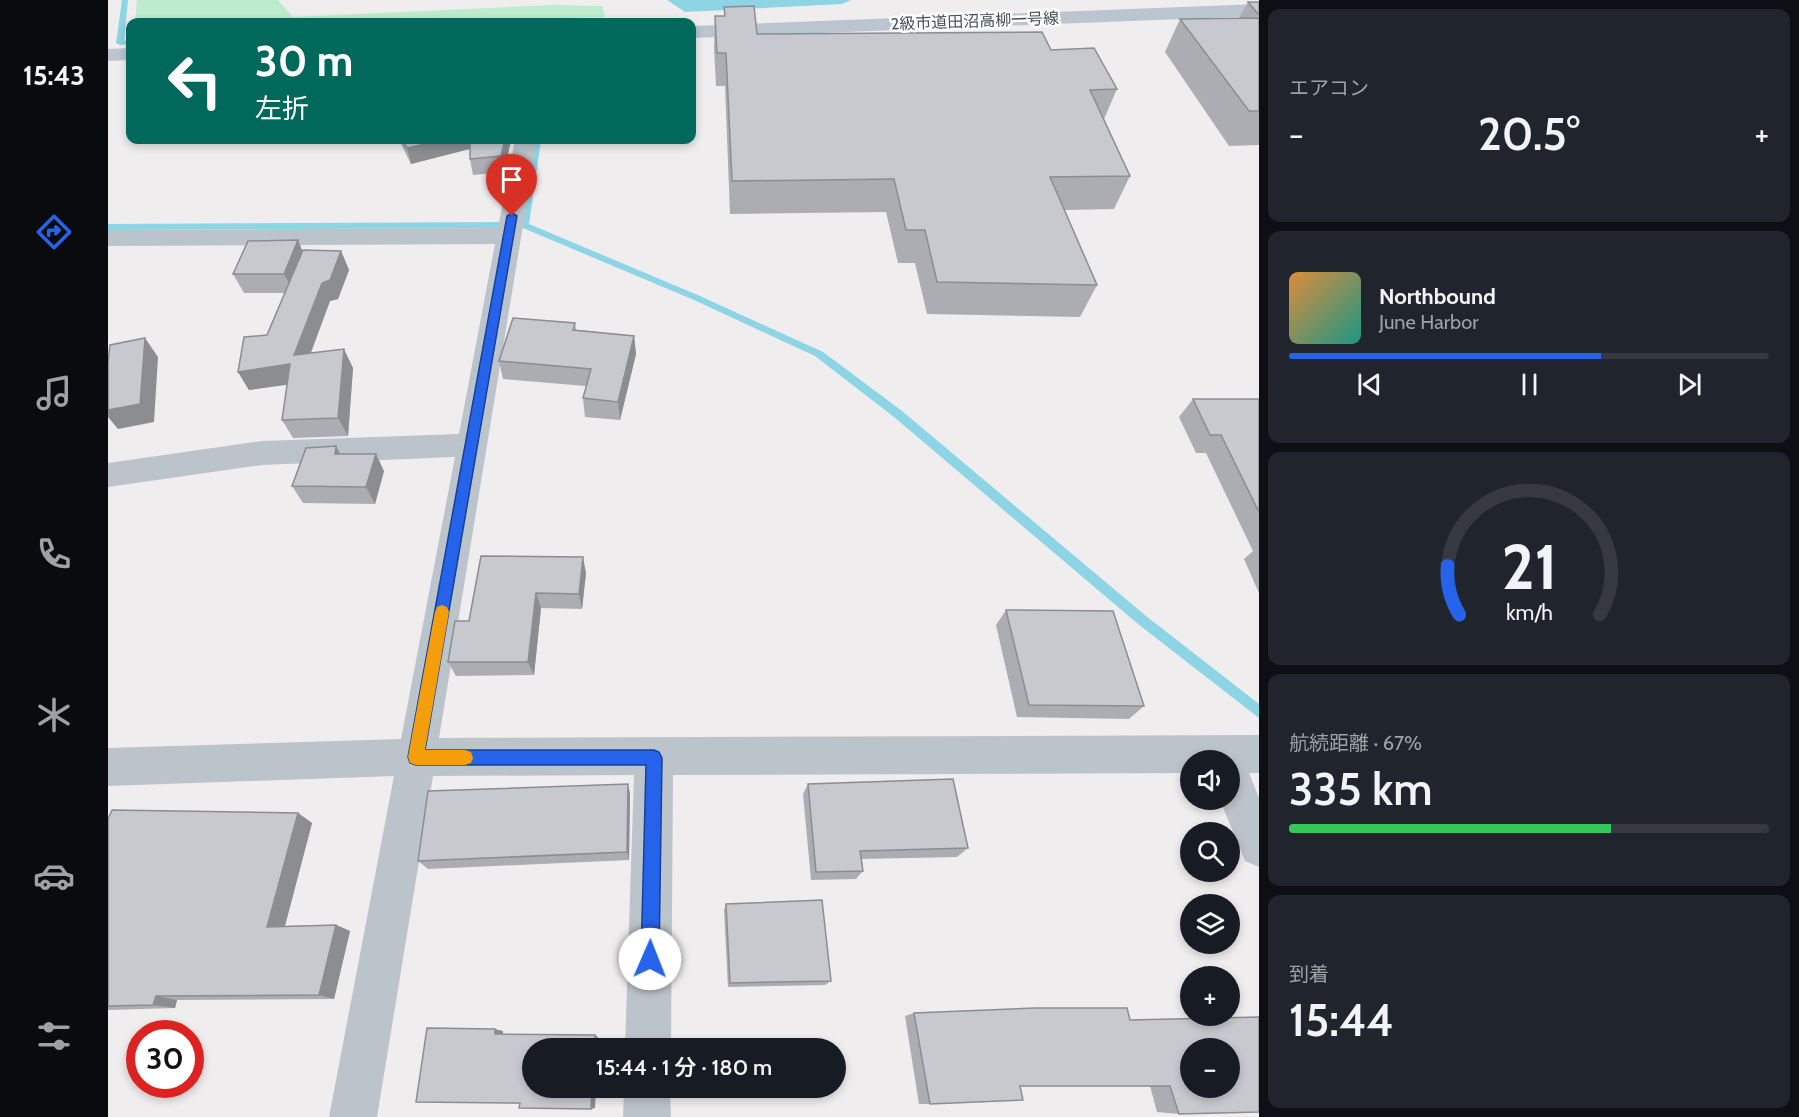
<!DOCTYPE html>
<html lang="ja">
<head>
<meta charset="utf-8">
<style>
  :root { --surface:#171b24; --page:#20242c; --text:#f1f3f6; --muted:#9ea1a6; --line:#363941; --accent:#2563eb }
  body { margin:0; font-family:Cabin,"Noto Sans JP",sans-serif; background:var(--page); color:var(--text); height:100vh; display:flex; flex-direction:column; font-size:22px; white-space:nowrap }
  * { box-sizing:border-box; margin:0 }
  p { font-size:20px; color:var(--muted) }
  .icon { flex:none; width:33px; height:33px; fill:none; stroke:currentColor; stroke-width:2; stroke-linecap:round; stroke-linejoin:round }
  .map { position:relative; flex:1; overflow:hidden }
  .side { display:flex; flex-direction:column; gap:9px; padding:9px; background:#0d0f14; width:540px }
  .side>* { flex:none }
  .banner { position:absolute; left:18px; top:18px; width:570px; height:126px; border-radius:12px; box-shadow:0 3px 9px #0003; background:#00695c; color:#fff; overflow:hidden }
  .tools { position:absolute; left:1072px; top:750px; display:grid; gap:12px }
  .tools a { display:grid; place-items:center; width:60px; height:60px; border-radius:50%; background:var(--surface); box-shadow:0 3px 9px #0003; font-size:30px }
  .speed { position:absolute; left:18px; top:1020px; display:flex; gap:12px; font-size:30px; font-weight:700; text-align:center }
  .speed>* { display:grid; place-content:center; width:78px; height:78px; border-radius:50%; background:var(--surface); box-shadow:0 3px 9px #0003; line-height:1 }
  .speed .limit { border:9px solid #d22; background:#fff; color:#111 }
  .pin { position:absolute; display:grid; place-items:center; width:51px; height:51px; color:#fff; margin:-62px -26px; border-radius:50% 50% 50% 0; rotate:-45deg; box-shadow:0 0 6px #0007 }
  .pin .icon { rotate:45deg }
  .me { position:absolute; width:66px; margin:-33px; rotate:1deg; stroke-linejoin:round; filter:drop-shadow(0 0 4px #0008) }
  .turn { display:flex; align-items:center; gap:21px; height:126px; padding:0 30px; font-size:27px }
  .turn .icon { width:78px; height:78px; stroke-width:2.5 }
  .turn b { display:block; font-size:42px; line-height:51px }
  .big { font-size:45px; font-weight:600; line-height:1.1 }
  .side .card { flex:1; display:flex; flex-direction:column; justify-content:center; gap:9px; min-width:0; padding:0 21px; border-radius:12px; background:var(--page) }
  .side .dial { align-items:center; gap:0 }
  .dial svg { height:156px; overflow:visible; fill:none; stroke:var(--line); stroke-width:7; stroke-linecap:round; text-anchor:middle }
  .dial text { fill:var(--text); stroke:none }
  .song { display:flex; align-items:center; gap:18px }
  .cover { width:72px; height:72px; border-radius:9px; background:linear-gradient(135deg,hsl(30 70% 55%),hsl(170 70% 35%)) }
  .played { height:6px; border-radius:3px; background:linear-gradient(90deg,var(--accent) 65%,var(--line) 65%) }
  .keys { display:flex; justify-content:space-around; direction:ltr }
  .heat { display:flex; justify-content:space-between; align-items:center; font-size:33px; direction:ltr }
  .charge { height:9px; border-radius:4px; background:linear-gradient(90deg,#34c759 67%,var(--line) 0) }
  .trip { position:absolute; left:414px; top:1038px; width:324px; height:60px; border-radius:30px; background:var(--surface); box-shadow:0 3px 9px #0003; font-weight:600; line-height:60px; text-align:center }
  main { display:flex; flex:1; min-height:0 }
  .dock { display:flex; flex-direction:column; width:108px; justify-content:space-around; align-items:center; background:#090b0e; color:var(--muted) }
  .dock .icon { width:42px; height:42px }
  .dock .active { color:var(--accent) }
  .dock b { font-size:27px; color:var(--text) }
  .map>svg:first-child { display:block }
</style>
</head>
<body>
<main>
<nav class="dock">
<b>15:43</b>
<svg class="icon active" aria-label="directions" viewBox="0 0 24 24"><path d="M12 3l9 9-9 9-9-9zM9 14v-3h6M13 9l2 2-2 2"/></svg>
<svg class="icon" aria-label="music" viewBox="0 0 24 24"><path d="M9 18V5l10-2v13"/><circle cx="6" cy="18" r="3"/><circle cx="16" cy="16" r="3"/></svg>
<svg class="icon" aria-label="phone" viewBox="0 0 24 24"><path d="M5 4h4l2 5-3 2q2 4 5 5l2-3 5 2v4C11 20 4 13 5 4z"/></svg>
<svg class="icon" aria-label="climate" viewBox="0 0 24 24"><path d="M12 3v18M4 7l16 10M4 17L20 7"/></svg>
<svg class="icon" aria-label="car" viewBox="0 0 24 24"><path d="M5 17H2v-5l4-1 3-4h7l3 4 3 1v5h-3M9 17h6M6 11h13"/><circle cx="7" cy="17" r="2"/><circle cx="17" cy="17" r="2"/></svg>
<svg class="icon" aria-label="filters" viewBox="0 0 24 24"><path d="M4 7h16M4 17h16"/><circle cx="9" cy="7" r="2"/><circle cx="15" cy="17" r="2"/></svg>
</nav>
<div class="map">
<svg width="1151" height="1117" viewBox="0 0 1151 1117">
  <rect width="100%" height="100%" fill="#efeded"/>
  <!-- green -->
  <path fill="#bdebce" d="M29 0H170L185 17 444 5 494 6 497 17 299 22H27Z"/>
  <!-- water -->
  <path fill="#8dd4e4" d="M559 0H743L734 4 577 12Z"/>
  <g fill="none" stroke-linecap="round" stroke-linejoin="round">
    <!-- stream -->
    <path fill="#8dd4e4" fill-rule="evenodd" d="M14 0H20L16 41 22 40V44L12 45 8 43Z
      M425 140H433L421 224 592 296 715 352 794 411 1038 616 1151 704V718L1030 624 786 417 707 356 586 300 415 228 0 230V224L412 222Z"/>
    <!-- street -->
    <path fill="#bcc4cb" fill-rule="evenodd" d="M407 140H429L331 738 1151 735V773H1141L1151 798V867L1137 861 1112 800H1122V760H1083V773L565 775 563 1048H517L526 775 325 776 269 1117H221L286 776 0 786V748L293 739 347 457 154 465 0 487V463L154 441 351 434 387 244 0 246V230L390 228Z
      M516 1088H562L563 1117H515Z"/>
    <!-- secondary -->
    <path fill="#bbc5cf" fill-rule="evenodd" d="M1151 4V16L584 38V26Z
      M22 48V60L0 61V49Z"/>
  </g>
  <!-- wall -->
  <path fill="#abadb2" d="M1140 2H1151V145L1121 146 1057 52 1072 19 1131 18Z
    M616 7 649 34 943 50 1009 89 996 119 1022 176 1006 209 956 210 989 285 972 317 819 314 807 263H790L778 212 622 214 617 86H608L606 48 607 16H616Z
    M291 140H403L396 172 365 175 362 159V149L303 164Z
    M190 240 194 251H233L241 270 230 299 222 301 203 353 245 368 240 436 185 438 174 420 179 384 141 390 130 372 159 335 177 293H136L125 274Z
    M467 323 468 330 526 336 528 354 512 420 477 417 475 398 478 386 395 379 391 361Z
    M1085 399H1151V593L1136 559 1145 551 1098 453H1088L1071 417Z
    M228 446 232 454 276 471 267 504 195 503 184 486Z
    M478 573 474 609 433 608 426 675 348 676 340 662 361 621Z
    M898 610 1036 706 1021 719 909 717 888 625Z
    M520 784 522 794 521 860 320 869 310 861Z
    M700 784 860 848 849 857 754 859 755 871 748 879 703 880 695 794Z
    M190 813 204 823 177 926 228 925 242 931 226 999 69 1000 67 1008 0 1010V819Z
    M618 904 723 981 717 985 620 987 616 910Z
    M806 1013 1022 1020 1151 1017 1071 1114 1049 1112 1042 1086H912L822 1104H811L797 1016Z"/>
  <!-- shaded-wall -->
  <path fill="#8b8d91" d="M335 140H363L365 148 303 164 299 148Z
    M397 140H403L396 172 393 156Z
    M190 240 198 260 186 292 176 274Z
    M233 251 241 270 230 299 222 301 195 373 186 355 214 283Z
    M526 336 528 354 512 420 510 402Z
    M37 338 50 357 46 422 10 429 0 417V410Z
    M236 349 245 368 240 436 230 418Z
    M182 364 192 383 141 390 130 372Z
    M228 446 237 464 227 454Z
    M268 454 276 471 267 504 258 487Z
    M475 557 478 573 474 609 471 594Z
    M428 593 433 608 426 675 420 662Z
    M520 784 522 794 521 860 519 852Z
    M190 813 204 823 175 933 159 927Z
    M228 925 242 931 226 999 211 995Z
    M48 996 69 1000 67 1008 45 1005Z
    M387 1029 395 1031V1036L387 1034Z
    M487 1035 490 1037V1048H486Z
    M484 1088H488L487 1108 483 1109Z"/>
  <!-- building -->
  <path fill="#c7c9cf" stroke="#8b8d91" stroke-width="1.5" fill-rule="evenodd" d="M1140 2H1151V15Z
    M646 6 649 34 934 32 943 50 986 48 1009 89 982 90 1022 176 942 177 989 285 829 282 817 230H798L786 179 624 181 618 53H609L607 16H617L616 7Z
    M1151 18V111H1141L1072 19Z
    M294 140H335L299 148Z
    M362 140H397L393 156 362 159Z
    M190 240 176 274H125L140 241Z
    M195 250 233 251 222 280 214 283 186 355 236 349 230 418 174 420 182 364 130 372 136 337 159 335Z
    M405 318 467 323 465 330 526 336 510 402 475 398 483 369 391 361Z
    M37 338 32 404 0 410V362L2 345Z
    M1085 399H1151V512L1113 435H1102Z
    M228 446 227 454H268L258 487 184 486 198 448Z
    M373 556 475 557 471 594 428 593 420 662H340L347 621H361Z
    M898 610 1005 611 1036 706 921 705Z
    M845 779 860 848 752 851 755 871 708 872 700 784Z
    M520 784 519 852 310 861 320 791Z
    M4 810 190 813 159 927 228 925 211 995 48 996 45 1005 0 1006V819Z
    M714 900 723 981 622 983 618 904Z
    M927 1008H1019L1022 1020 1151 1017V1112L1071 1114 1062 1086H912L915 1100 822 1104 806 1013ZM1083 1048H1122V1088H1083Z
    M319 1028 387 1029V1034L487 1035 486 1048H424V1088H484L483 1109 411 1108 412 1103 308 1102Z"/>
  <!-- route -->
  <path fill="#2563eb" stroke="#184099" stroke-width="1.5" d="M404 213 409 216 317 750H546L551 752 554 758 551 959 548 965 542 968 536 965 533 959 538 765H308L302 763 300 757 399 216Z"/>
  <!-- slow -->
  <path fill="#f59e0b" d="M334 605 339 607 341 612 317 750H357L363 752 365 758 363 763 357 765H308L302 763 300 757 327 612 329 607Z"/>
  <g text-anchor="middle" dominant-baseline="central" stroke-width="5" stroke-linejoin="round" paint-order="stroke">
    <!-- far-street labels -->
    <g font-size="16" fill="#465058" stroke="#fff">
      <text transform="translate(867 21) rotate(-2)">2級市道田沼高柳一号線</text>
    </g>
  </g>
</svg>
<div class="tools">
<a><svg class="icon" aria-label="sound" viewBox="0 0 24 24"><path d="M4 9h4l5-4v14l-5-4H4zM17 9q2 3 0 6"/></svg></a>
<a><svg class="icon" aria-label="search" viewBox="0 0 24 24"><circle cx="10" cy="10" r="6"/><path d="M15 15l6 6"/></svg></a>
<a><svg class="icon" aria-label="layers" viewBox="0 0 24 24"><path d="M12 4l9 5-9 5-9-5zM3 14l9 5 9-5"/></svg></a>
<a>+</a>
<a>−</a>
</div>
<div class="speed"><div class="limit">30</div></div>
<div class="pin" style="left:404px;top:216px;background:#d93025"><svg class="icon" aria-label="arrive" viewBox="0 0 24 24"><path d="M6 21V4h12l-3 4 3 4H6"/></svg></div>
<svg class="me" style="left:542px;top:959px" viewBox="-20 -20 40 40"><circle r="19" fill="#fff"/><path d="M0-13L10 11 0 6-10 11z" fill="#2563eb"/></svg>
<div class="trip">15:44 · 1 分 · 180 m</div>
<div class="banner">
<div class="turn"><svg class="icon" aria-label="left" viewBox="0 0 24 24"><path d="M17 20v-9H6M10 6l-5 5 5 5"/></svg><div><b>30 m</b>左折</div></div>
</div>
</div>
<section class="side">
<div class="card"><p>エアコン</p>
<div class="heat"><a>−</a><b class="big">20.5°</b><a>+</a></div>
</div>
<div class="card">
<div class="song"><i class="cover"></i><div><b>Northbound</b><p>June Harbor</p></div></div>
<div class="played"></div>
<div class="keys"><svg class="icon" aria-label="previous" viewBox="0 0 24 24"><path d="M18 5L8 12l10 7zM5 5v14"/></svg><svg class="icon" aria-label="pause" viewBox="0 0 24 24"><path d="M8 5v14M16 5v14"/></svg><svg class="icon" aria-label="next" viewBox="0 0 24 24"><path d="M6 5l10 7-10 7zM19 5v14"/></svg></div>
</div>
<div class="card dial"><svg viewBox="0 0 100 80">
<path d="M14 69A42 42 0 1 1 86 69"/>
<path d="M14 69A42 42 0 0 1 8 44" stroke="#2563eb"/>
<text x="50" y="56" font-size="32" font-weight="700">21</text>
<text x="50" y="72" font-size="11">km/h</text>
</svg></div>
<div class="card"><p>航続距離 · 67%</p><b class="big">335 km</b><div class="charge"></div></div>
<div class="card"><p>到着</p><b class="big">15:44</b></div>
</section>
</main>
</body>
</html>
